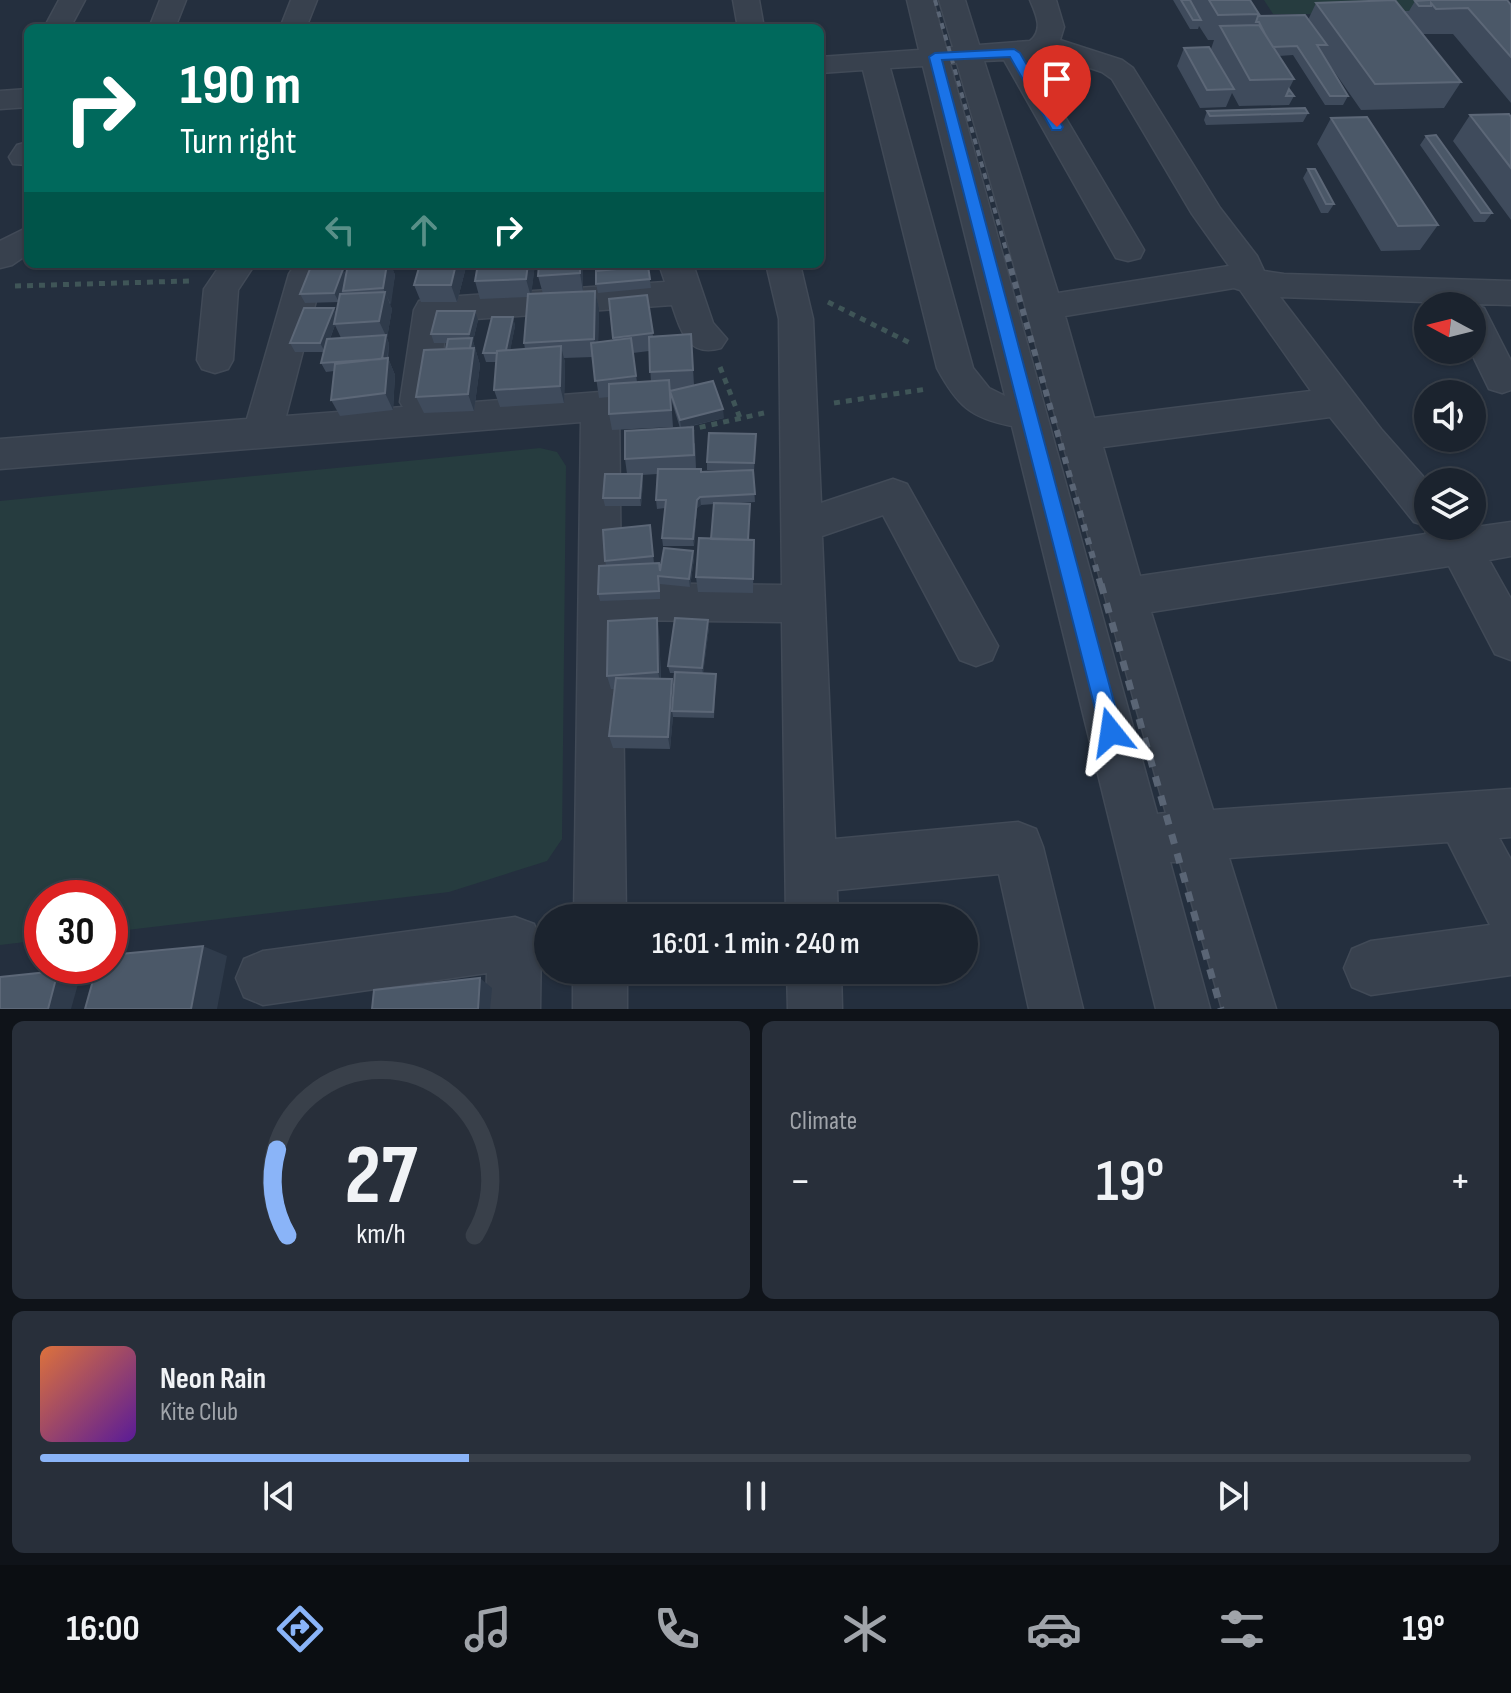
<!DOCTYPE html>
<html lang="en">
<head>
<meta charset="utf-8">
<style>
  :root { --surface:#1b232e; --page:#282f3a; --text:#f1f3f6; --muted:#a0a4aa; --line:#39404a; --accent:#8ab4f8 }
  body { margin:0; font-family:"Sofia Sans Condensed",sans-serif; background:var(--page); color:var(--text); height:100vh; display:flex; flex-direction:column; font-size:30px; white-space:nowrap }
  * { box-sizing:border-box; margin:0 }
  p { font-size:26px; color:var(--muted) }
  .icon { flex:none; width:44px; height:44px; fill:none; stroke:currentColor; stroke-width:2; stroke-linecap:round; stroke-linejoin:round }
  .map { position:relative; height:1009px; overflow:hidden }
  .side { display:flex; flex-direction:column; gap:12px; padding:12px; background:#0f1319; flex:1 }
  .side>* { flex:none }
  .banner { position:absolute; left:24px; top:24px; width:800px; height:244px; border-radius:12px; box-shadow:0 2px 6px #0004,0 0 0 2px var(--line); background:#00695c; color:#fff; overflow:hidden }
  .needle { width:52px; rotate:277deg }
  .buttons { position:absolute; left:1414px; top:292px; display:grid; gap:16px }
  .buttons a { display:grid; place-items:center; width:72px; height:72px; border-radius:50%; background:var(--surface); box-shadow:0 2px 6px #0004,0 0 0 2px var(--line); font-size:40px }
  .speed { position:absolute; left:24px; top:880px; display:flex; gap:16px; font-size:40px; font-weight:700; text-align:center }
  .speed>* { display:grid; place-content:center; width:104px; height:104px; border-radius:50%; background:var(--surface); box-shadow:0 2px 6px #0004,0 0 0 2px var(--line); line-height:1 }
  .speed .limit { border:12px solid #d22; background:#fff; color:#111 }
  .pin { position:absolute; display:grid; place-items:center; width:68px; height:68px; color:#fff; margin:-82px -34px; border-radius:50% 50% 50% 0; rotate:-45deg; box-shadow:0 0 8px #0007 }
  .pin .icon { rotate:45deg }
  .me { position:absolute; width:88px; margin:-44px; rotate:345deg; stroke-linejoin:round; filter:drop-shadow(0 0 6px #0008) }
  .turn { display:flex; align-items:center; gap:28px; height:168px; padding:0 24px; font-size:36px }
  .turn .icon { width:104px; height:104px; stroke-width:2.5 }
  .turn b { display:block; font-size:56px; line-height:68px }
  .lanes { display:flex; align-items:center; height:76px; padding:0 24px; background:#0003; justify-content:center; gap:40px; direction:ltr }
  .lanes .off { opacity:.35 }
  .big { font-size:60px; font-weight:600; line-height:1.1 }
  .side .tile { flex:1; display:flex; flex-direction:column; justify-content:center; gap:12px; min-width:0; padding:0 28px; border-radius:12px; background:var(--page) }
  .side .dial { align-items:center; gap:0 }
  .dial svg { height:208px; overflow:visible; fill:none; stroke:var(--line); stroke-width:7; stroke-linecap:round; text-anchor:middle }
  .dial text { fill:var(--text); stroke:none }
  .song { display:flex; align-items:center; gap:24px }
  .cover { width:96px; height:96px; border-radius:12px; background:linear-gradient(135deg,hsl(20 70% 55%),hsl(270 70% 35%)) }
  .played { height:8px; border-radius:4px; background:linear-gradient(90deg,var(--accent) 30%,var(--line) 30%) }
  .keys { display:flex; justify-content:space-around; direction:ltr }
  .heat { display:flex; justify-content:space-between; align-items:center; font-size:44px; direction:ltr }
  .side .tiles { flex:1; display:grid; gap:12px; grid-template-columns:1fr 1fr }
  .tile:last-child { grid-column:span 2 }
  .trip { position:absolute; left:534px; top:904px; width:444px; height:80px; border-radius:40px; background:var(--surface); box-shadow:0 2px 6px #0004,0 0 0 2px var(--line); font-weight:600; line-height:80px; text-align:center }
  .menu { display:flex; height:128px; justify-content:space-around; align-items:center; background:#0b0e12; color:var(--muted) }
  .menu .icon { width:56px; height:56px }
  .menu .on { color:var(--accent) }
  .menu b { font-size:36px; color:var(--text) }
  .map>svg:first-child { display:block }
</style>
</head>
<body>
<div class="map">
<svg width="1511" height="1009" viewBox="0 0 1511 1009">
  <rect width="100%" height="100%" fill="#242f3e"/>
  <!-- green -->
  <path fill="#263c3f" d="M1264 0H1469L1480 14H1273Z
    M540 448 557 452 566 466 562 839 547 861 449 892 110 932V898H42V940L0 945V501Z"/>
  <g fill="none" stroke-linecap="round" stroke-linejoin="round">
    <!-- minor casing -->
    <g stroke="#414a57" stroke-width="3">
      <path id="minor" d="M59 0H85L70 28H44Z
        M160 0H186L175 28H149Z
        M291 0H317L306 28H280Z
        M733 0H759L764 28H738Z
        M907 0H933L946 48 953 47 939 0H965L979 45 1030 41C1044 30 1036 14 1030 0H1056L1064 27 1060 40 1122 60 1133 68 1220 208 1257 256 1264 271 1284 274 1511 281V305L1280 297 1381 429 1428 482V526L1469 528 1511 522V556L1489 560 1511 599V660L1495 654 1449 566 1151 612 1213 810 1511 789V837L1499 838 1511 860V975L1371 995 1352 987 1344 968 1352 949 1371 941 1490 925 1448 842 1229 858 1276 1009H1222L1180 862H1170L1210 1009H1156L1012 426C970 418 957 405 937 368L863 70 820 73V57L919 50ZM1048 54 1102 72 1112 79 1192 214 1229 266 1058 293 984 61 1004 60 1116 258 1128 261 1140 258 1144 250 1030 58ZM957 63C1029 313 1094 564 1166 813L1157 814 950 64ZM923 66 1005 396 989 388 973 368 890 68ZM1234 288 1240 290 1311 391 1094 418 1065 316ZM1330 417 1414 522 1424 525 1426 534 1140 576 1103 447Z
        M28 89V107L0 109V91Z
        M28 142V165L13 164 9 157 17 145Z
        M28 227V254L12 265 0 268V241Z
        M221 264H255L238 290 233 360 228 369 215 373 202 369 197 360 204 289Z
        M301 264 318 266 323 274 286 416 403 407 400 402 414 310 419 301 431 298 665 282 659 264H693L713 323 727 339 721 348C688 358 681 331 672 305L447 321 436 405 600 392 613 396 619 406 621 583 782 585 779 319 766 264H800L813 319 821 503 893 479 907 484 998 646 992 660 976 666 960 660 883 515 822 536 835 839 1018 822 1036 829 1043 847 1083 1009H1029L999 874 837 890 838 918H786L782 622 622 620 626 918H574L581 422 0 469V439L247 419 289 274 294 266Z
        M1472 305 1484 308 1511 361V390L1502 393 1489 389 1470 350 1472 306H1468Z
        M515 917 534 924 541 943 540 1009H486L487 973 263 1005 244 997 236 978 244 959 263 951Z
        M573 970H627V1009H573Z
        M787 970H841L842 1009H788Z"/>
    </g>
    <!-- path -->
    <path stroke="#3f5557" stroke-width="5" stroke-dasharray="6 6" stroke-linecap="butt" d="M15 286 189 281
      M828 302 912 344
      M720 367 740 418
      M834 403 927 389
      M688 430 764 413"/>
    <!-- minor -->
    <use href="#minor" fill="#38414e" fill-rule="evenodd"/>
    <!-- rail-far2 -->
    <path stroke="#5a6575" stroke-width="4" stroke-dasharray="6 6" stroke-linecap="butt" d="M935 0 1008 257"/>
    <!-- rail-far1 -->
    <path stroke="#5a6575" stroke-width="6" stroke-dasharray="7 7" stroke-linecap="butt" d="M1007 255 1101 586"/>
    <!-- rail -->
    <path stroke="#5a6575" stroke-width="7" stroke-dasharray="10 10" stroke-linecap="butt" d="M1101 584 1221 1009"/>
  </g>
  <!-- wall -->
  <path fill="#3f4b5c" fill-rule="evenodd" d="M1173 0H1250L1259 14 1258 16 1308 20 1316 3 1404 11H1409L1415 1 1511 5V103L1453 34H1423L1461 82 1444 108 1361 110 1322 54 1348 96 1343 105H1325L1293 55 1279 56 1294 79 1289 89 1294 96 1289 105 1239 106 1232 93 1226 107 1200 108 1177 66 1184 48 1211 49 1214 40H1208L1199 26 1198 29H1190Z
    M1207 111 1308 113 1303 122 1206 125 1204 120Z
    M1470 115 1511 117V220L1453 141Z
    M1331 118 1438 225 1420 250 1381 251 1317 144Z
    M1426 136 1492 213 1485 222H1474L1420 145Z
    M1308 169 1334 204 1328 213H1321L1303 178Z
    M348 264H419L392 268 395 275 390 305 392 309 387 338 389 344 388 358 395 375 393 410 340 416 331 400 334 371 326 372 321 363 324 352H295L290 343 334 308 336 313 339 302 305 303 300 294 343 269 346 275ZM335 325 341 338 330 339Z
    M478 264H535L531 294H543L538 276 583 264V291H595L599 308 598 342 613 340 609 299 647 295 653 336 691 334 694 385 724 418 684 428 695 444 696 469 701 472 735 471 707 470V462L756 434 754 472H753L755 502 726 504 748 540H754L753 593 698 592 696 577 711 539 714 504 701 505 697 508 694 546H663L662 538 665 508 657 509 656 500 657 474 642 475 643 482 641 506H605L603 498 627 474 625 459 680 428 671 399 673 427 612 430 609 414V397L599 398 593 357 564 358 565 363 564 403 500 407 494 390 497 362H486L483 353 513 317 515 326 510 350 525 349 524 343 528 297 480 299 475 281ZM649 351 651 381 637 382 633 353Z
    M602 264H636V267L648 266 651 288 598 293 596 284 603 270Z
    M466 267 457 302H421L414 285Z
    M478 320 473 341 480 365 474 411 424 413 416 397 446 349 447 343H434L431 334Z
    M650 525 654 563 659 571 694 558 690 587 660 584V599L600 601 598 594 606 565 605 561Z
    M709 627 703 673 716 674 714 718 673 717V716L670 749 613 748 609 736 615 689H611L607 676 659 632 661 679H672L674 688 675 673H670L668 666Z"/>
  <!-- shaded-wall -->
  <path fill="#2f3b4b" d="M387 264H391L395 275 391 305 383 288Z
    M456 264H465L466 267 457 302 451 285Z
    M528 264H535L531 297 526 279Z
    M580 264H583V291L580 273Z
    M343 269 347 278 339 302 334 293Z
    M595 291 599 308 598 356 594 339Z
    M385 292 392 309 387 338 389 344 386 367 382 359 386 336 379 321Z
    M334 308 338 317 325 352 320 343Z
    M475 311 478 320 473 341 480 365 474 411 468 394 471 340 469 334Z
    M513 317 515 326 508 362 505 353Z
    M561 346 565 363 564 403 560 386Z
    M388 358 395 375 393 410 385 393Z
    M723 409 724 418 681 428 680 420Z
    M642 474 643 482 641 506 640 498Z
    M700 497 701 505 697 508 694 546 693 539 697 500Z
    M693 551 694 558 690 587 689 579Z
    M657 618 659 632 661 685 658 672Z
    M708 620 709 627 703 675 702 668Z
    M672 679 674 692 672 711 673 716 670 749 668 737Z
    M203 946 227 956 217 1009H191Z
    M58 971 80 977 71 1009H48Z
    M480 978 492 988 490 1009H478Z"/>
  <!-- building -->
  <path fill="#4b5868" stroke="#5c6777" stroke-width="2" d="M1181 0H1190L1201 20H1193Z
    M1209 0H1250L1259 14 1218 15Z
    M1395 0 1461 82 1375 84 1316 3Z
    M1429 0H1507L1511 5V57L1468 8 1436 9 1431 3V6H1419L1415 1Z
    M1305 15 1327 45H1317L1348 96H1330L1297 46 1273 47 1262 29 1265 34 1259 22H1256L1258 16Z
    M1259 25 1294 79 1250 80 1220 26Z
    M1209 47 1234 89 1207 90 1184 48Z
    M1289 89 1294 96H1286Z
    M1305 108 1308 113 1210 116 1207 111Z
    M1509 114 1511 117V168L1470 115Z
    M1367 117 1438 225 1398 226 1331 118Z
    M1436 135 1492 213H1481L1426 136Z
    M1308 169H1315L1334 204H1326Z
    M348 264H387L383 288 343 291Z
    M420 264H456L451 285H414Z
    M478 264H528L526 279 475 281Z
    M539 264H580V273L538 276Z
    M648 266 650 279 596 284V271Z
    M310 269H343L334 293 300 294Z
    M595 291 594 339 524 343 528 294Z
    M385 292 379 321 334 324 340 294Z
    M647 295 653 333 613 338 609 299Z
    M304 308H334L320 343H290Z
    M437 311H475L469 334H431Z
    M492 317H513L506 350 497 351V353H483Z
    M691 334 693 370 650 372 649 337Z
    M386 335 382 359 321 363 327 339Z
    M472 338 470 348 446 349 448 339Z
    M631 338 636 376 595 381 591 343Z
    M561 346 560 386 494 390 497 351Z
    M474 348 468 394 416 397 424 350Z
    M388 358 385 393 331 400 335 364Z
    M669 380 671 410 609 414V384Z
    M713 381 723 409 680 420 670 391Z
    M693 427 694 455 625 459V431Z
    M709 433 756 434 754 463 707 462Z
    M658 469H701V472L753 470 755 494 700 497 697 500 693 539 662 538 666 500H656Z
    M605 474H642L640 498H603Z
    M714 503 750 504 748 540 711 539Z
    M650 525 653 556 605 561 603 530Z
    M699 538 754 540 753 579 696 577Z
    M664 548 693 551 689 579 658 576 659 591 598 594 599 566 659 563 660 571Z
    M657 618 658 672 607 676 608 621Z
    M675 618 708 620 702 668 668 666Z
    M675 672 716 674 713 712 672 711Z
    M616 678 672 679 668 737 609 736Z
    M203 946 191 1009H85L97 966H110V955Z
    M58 971 48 1009H0V977Z
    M480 978 478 1009H372L374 990Z"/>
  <!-- route -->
  <path fill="#1a73e8" stroke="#114b97" stroke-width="2" d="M1014 49 1020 53 1063 127 1061 130H1052L1010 57 942 60 1122 732 1119 739 1111 742 1104 739 1101 732 929 57 935 53Z"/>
</svg>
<div class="buttons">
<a><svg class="needle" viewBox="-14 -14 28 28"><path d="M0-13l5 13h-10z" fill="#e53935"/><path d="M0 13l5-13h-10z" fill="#a0a4aa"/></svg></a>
<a><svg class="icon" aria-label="sound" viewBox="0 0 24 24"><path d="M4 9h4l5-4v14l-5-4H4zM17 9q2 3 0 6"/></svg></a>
<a><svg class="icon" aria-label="layers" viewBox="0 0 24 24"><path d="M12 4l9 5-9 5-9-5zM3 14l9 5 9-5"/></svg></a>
</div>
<div class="speed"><div class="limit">30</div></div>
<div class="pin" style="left:1057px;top:127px;background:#d93025"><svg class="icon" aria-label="arrive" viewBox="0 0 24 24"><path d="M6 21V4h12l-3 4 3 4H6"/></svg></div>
<svg class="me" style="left:1111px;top:732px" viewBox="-20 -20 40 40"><path d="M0-17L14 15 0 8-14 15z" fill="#1a73e8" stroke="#fff" stroke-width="4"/></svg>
<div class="trip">16:01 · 1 min · 240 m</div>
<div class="banner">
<div class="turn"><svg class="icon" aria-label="right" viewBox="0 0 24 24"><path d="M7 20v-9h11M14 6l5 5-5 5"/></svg><div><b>190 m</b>Turn right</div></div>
<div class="lanes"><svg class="icon off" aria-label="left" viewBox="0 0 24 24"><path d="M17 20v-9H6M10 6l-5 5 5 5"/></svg><svg class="icon off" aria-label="ahead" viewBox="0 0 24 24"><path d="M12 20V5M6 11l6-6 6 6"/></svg><svg class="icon" aria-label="right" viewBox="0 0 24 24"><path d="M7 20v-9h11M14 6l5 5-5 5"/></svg></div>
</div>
</div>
<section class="side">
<div class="tiles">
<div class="tile dial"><svg viewBox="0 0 100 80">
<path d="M14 69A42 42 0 1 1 86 69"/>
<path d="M14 69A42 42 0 0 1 10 36" stroke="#8ab4f8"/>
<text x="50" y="56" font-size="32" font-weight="700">27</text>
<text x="50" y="72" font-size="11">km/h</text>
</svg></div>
<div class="tile"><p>Climate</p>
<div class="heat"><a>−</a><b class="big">19°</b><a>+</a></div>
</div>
<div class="tile">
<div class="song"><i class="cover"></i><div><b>Neon Rain</b><p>Kite Club</p></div></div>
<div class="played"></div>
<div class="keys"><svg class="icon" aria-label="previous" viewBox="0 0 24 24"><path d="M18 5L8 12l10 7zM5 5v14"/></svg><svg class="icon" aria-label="pause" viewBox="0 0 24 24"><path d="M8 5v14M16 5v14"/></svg><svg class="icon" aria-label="next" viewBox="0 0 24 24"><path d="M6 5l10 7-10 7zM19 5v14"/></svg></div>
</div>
</div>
</section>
<nav class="menu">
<b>16:00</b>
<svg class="icon on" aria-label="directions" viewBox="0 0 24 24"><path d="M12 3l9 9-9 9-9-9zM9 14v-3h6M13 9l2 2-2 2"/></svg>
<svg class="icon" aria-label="music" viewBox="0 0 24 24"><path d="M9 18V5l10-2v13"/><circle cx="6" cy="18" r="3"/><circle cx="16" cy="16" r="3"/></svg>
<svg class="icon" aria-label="phone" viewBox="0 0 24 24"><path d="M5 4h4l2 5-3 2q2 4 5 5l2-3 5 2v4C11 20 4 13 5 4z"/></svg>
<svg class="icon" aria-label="climate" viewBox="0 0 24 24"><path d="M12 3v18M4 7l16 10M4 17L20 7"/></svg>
<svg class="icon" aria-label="car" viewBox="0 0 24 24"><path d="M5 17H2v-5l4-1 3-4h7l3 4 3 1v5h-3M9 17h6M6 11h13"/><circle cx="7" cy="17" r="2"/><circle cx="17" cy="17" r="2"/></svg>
<svg class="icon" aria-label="filters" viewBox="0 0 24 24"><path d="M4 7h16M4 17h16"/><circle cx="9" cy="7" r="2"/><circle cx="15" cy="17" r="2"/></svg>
<b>19°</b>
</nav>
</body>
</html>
